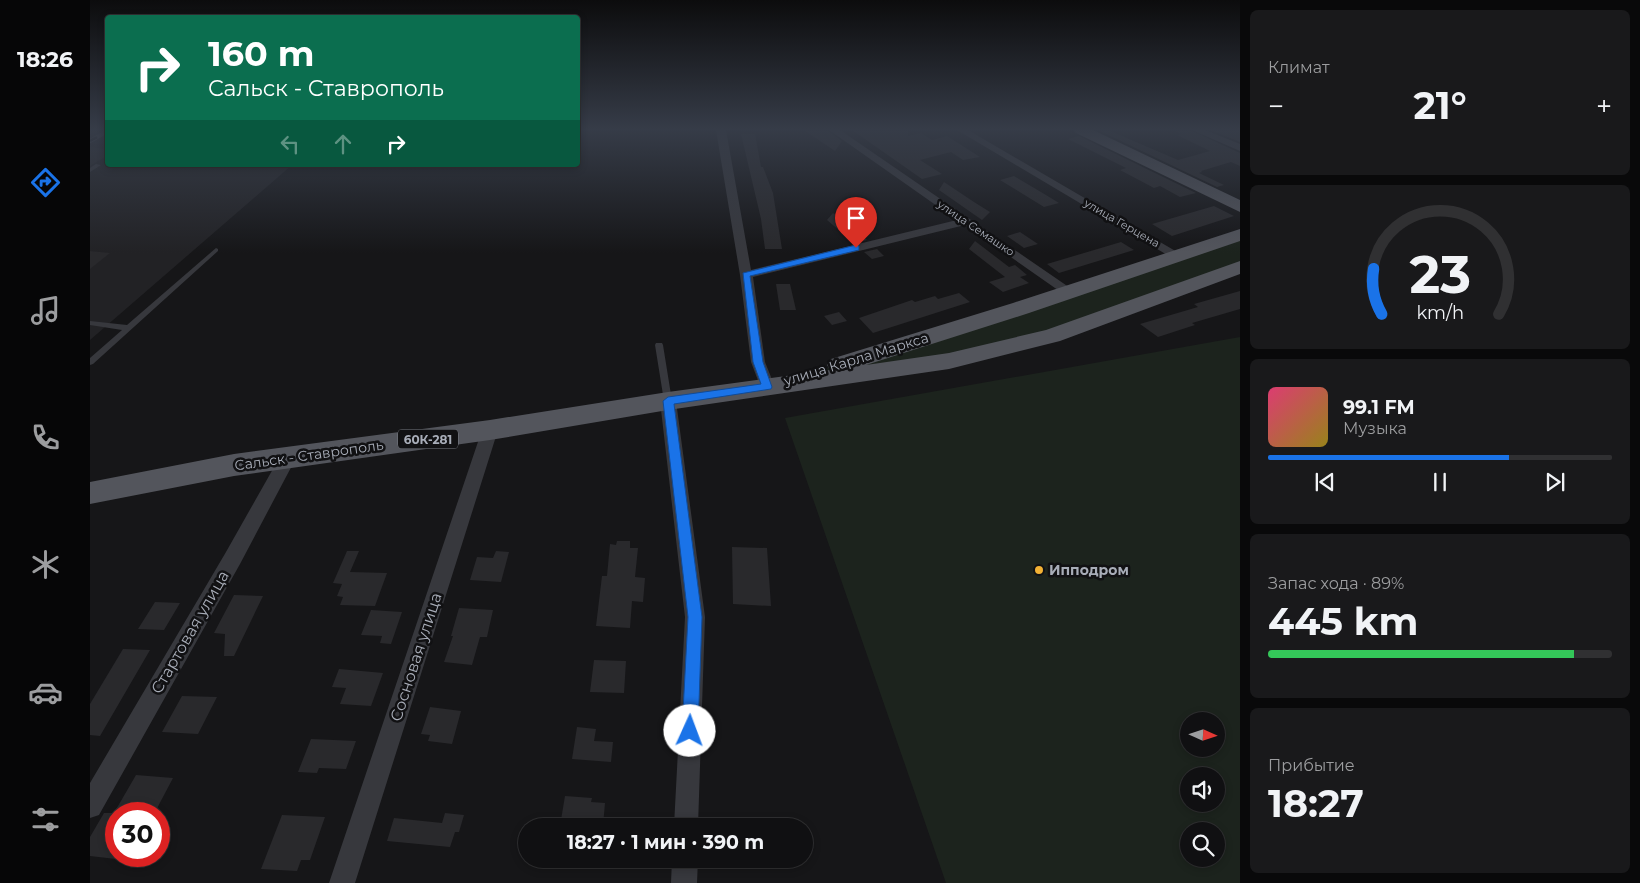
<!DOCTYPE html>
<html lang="ru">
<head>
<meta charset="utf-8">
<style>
  :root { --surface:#101012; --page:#19191b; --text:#f1f3f6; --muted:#9c9d9f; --line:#303032; --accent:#1a73e8 }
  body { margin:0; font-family:Montserrat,sans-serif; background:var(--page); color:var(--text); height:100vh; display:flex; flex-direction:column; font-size:19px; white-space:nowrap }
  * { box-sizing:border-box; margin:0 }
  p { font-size:16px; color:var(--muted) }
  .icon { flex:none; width:28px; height:28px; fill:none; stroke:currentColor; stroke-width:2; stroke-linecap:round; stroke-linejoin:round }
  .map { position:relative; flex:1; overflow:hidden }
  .details { display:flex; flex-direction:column; gap:10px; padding:10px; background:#09090a; width:400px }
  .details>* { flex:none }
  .top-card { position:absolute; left:15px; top:15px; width:475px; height:152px; border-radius:5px; box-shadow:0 2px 8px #0003,0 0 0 1px var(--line); background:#0b6e4f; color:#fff; overflow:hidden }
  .needle { width:32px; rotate:93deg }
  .fabs { position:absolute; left:1090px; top:712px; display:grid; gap:10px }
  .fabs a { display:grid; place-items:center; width:45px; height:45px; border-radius:50%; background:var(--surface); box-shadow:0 2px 8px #0003,0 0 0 1px var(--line); font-size:25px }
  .speed { position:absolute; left:15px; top:802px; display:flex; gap:10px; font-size:25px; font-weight:700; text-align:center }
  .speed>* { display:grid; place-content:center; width:65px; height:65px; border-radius:50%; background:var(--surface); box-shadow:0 2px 8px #0003,0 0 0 1px var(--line); line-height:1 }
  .speed .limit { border:8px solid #d22; background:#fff; color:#111 }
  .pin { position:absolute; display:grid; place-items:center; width:42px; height:42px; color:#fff; margin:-51px -21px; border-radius:50% 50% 50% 0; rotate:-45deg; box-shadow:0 0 5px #0007 }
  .pin .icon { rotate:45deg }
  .me { position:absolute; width:55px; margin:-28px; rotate:2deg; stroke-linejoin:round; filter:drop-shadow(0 0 4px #0008) }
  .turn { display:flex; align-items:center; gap:18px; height:105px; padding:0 20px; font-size:22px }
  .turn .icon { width:65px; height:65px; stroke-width:2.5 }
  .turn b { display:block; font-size:35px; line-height:42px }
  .lanes { display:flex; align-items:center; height:48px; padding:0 20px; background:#0003; justify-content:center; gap:25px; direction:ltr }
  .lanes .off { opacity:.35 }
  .big { font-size:38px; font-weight:700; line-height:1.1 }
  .details .card { flex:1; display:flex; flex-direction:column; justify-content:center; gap:8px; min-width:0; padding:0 18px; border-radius:8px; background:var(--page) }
  .details .dial { align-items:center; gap:0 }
  .dial svg { height:130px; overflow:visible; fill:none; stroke:var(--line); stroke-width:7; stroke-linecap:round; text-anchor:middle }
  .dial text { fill:var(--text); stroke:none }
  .song { display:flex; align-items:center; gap:15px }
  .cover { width:60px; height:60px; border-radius:8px; background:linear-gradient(135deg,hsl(340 70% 55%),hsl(50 70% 35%)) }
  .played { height:5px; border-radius:2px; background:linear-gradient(90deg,var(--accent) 70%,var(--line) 70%) }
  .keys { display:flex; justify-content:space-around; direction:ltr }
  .heat { display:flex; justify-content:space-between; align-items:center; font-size:28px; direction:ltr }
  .charge { height:8px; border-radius:4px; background:linear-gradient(90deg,#34c759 89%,var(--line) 0) }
  .trip { position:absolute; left:428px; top:818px; width:295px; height:50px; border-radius:25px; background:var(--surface); box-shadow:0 2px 8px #0003,0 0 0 1px var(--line); font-weight:700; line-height:50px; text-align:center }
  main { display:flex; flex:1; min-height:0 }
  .menu { display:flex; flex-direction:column; width:90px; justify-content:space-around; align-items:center; background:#060607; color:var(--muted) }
  .menu .icon { width:35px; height:35px }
  .menu .on { color:var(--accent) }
  .menu b { font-size:22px; color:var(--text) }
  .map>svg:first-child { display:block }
</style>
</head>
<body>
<main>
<nav class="menu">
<b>18:26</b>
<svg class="icon on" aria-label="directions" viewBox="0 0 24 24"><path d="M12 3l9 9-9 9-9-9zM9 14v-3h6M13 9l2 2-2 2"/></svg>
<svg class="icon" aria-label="music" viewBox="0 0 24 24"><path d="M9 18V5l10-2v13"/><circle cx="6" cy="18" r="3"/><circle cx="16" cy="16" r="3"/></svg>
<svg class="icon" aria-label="phone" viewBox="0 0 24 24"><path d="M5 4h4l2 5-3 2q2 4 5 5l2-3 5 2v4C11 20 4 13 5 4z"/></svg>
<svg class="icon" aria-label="climate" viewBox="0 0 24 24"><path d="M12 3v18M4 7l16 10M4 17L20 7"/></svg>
<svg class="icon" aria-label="car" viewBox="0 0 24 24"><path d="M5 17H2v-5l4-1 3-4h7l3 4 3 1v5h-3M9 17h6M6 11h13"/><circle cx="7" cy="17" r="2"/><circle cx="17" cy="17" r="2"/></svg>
<svg class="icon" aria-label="filters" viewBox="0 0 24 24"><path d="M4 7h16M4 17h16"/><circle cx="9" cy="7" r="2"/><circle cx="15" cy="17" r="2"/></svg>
</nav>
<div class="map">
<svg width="1150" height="883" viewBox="0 0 1150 883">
  <rect width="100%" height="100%" fill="#161618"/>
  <!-- built -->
  <path fill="#222225" d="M0 130H17L18 165H202L0 340Z"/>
  <!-- green -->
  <path fill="#1c231d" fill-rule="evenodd" d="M1150 235V267L962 336 677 387 980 292Z
    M1150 337V883H856L695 418ZM1099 721H1126V749H1099ZM1099 776H1126V804H1099ZM1099 831H1126V859H1099Z"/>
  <!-- building -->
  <path fill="#29292c" d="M714 130H737L752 141 745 151Z
    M762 130H818V136L831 133 842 140 857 136 890 157 873 160 861 152 830 160 852 174 832 179Z
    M1018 130 1088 160 1120 151 1087 135 1092 134 1083 130H1100L1150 153V166L1141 162 1111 171 1112 172 1109 173 1134 185 1127 187 1010 131Z
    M1120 130H1150V142Z
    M651 134H665L671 167H673L683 193 692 249H675L671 219Z
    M989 136 1106 193 1090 197 1070 186 1064 188 1030 170 1036 168 978 139Z
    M0 147 18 149V155L0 166Z
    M924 176 956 195 969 203 954 207 910 180Z
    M854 182 884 202 900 212 892 220 849 190Z
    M1124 206 1144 216 1082 236 1062 224Z
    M743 213 771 234 777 240 764 243 737 220Z
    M930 232 948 244 934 248 917 236Z
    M885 241 919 267 925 265 937 275 930 277 939 283 913 292 899 282 915 277 879 249Z
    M1031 242 1044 250 969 273 957 264Z
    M787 249 794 256 782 259 774 252Z
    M0 251 20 253 0 269Z
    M686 284H700L706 310H690Z
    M1150 291V309L1102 323 1105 325 1068 337 1050 324 1108 307 1104 304Z
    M869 293 880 302 783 333 769 318 822 300 825 302 845 296 848 299Z
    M749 312 757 321 742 325 734 316Z
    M527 541H540V548H548L545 577 555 578 553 602 542 601 540 628 506 626 512 576H517L520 544 526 545Z
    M642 547 677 548 681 606 643 604Z
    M257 551H269L260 572 297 573 285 606 250 605 253 597 247 596 252 584 243 583Z
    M406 551 419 552 411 582 380 580 387 557 403 558Z
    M144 595 173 596 144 656H134L135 634 124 633Z
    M65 602 90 603 74 630 48 629Z
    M369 608 403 610 397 637H390L382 665 354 662 363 636H361Z
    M281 610 312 612 301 644 290 643 292 636 271 635Z
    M33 649 60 650 10 736 0 735V704Z
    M504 660 536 661 534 693 500 692Z
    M249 669 293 673 281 706 250 704 256 688 242 687Z
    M92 696 127 697 108 734 72 732Z
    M340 707 371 711 362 744 338 741 340 735 331 734Z
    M487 727 506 729 504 741 523 742 521 762 482 759Z
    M221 739 266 741 256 769 229 768 227 773 208 772Z
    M46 775 83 778 64 814H26V859L0 856V837L14 813H24Z
    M475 796 502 798 501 802 515 803 513 826H470Z
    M355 813 374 815 369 832H365L360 847 297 841 304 818 352 823Z
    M192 815 235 817 220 860H211L207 871 171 869Z"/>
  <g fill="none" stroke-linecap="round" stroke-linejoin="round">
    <!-- lane -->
    <path fill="#37383d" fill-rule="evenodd" d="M6 164 11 165 0 172V168Z
      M126 248 128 249V251L3 364 0 365V358L32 330 0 325V321L37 325Z
      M566 343H572L573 345 582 401 578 404 574 401 565 345Z"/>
    <!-- street -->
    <path fill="#37383d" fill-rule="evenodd" d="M626 130H636L661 270 867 220 739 130H750L986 292 980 296 975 295 875 225 663 277 675 362 685 387 682 391 677 392 672 391 661 362 650 275Z
      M867 130H878L1094 256 1092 259H1084Z
      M1102 130H1115L1150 144V151Z
      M578 396 583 397 586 401 615 617 608 826H584L595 617 570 401 573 397Z
      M400 424 406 426 408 430 265 883H239L392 430 394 426Z
      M198 452 204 453 206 458 150 564 9 815 0 818V783L136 552 192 453Z
      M582 859H608L607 883H581Z"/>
    <!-- primary -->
    <path fill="#53555c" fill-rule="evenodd" d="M983 130H1003L1150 200V212L986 133Z
      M1150 229V241L939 313 776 365 859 353 956 330 1150 261V274L970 341 859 369 578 410 400 440 144 476 0 504V482L144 454 400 420 578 392 740 370 737 365 741 359 923 303Z"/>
    <!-- rail casing -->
    <g stroke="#4a4c52" stroke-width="4">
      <path id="rail" d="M0 141 18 131"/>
    </g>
    <!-- rail -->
    <use href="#rail" stroke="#111113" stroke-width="2.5" stroke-dasharray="8" stroke-linecap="butt"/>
  </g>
  <!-- sky -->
  <linearGradient id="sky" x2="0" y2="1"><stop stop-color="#0c0c0d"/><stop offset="0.51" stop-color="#363c48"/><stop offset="1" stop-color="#363c48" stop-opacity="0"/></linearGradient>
  <rect width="1150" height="253" fill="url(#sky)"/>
  <!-- route -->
  <path fill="#1a73e8" stroke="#114b97" d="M766 245 769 246V250L660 276 673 362 682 387 681 389 584 404 612 617 608 731 606 737 600 739 595 737 592 731 598 617 573 401 578 397 671 384 663 362 653 273Z"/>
  <!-- markers -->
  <circle fill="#f2b134" stroke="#111113" stroke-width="2" cx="949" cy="570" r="5"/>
  <g text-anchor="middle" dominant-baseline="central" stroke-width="5" stroke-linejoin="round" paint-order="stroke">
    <!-- far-street labels -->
    <g font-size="11" fill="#a8adb8" stroke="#111113">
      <text transform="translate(1032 223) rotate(30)">улица Герцена</text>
      <text transform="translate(886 228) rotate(34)">улица Семашко</text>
    </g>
    <!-- shield labels -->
    <rect fill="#111113" stroke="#7b7e86" stroke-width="1" x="308" y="429.5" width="60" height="19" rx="4"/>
    <g font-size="12" font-weight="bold" fill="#a8adb8">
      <text x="338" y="439">60К-281</text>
    </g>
    <!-- street labels -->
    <g font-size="14" fill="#a8adb8" stroke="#111113">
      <text transform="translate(766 359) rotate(-17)">улица Карла Маркса</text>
      <text transform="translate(219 455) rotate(-8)">Сальск - Ставрополь</text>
    </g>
    <!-- poi labels -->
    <g font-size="14" font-weight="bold" fill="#a8adb8" stroke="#111113" text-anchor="start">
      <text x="959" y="570">Ипподром</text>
    </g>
    <!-- near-street labels -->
    <g font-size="16" fill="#a8adb8" stroke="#111113">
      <text transform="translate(100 632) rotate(-60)">Стартовая улица</text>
      <text transform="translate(326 657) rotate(-72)">Сосновая улица</text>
    </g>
  </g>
</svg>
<div class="fabs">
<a><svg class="needle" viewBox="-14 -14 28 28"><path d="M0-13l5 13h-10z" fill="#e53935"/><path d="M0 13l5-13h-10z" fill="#9c9d9f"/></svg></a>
<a><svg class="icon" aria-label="sound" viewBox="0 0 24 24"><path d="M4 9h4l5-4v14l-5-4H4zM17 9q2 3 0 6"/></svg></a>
<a><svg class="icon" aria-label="search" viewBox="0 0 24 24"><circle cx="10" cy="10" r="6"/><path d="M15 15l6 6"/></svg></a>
</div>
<div class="speed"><div class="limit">30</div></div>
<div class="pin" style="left:766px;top:248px;background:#d93025"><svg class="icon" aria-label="arrive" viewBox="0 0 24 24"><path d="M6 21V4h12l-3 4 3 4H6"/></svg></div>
<svg class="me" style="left:600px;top:731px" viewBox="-20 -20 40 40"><circle r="19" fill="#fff"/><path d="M0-13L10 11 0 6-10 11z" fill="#1a73e8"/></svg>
<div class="trip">18:27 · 1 мин · 390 m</div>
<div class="top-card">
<div class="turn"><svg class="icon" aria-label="right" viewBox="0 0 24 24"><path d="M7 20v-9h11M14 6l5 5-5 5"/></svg><div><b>160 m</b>Сальск - Ставрополь</div></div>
<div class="lanes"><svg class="icon off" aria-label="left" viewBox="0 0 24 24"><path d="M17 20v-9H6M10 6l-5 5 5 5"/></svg><svg class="icon off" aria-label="ahead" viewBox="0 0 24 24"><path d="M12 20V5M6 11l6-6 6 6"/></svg><svg class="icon" aria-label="right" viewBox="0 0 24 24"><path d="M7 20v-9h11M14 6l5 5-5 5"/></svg></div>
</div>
</div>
<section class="details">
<div class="card"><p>Климат</p>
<div class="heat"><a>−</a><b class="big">21°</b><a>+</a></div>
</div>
<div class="card dial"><svg viewBox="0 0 100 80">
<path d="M14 69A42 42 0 1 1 86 69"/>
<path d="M14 69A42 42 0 0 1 9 41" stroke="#1a73e8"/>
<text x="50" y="56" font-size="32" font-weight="700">23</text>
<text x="50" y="72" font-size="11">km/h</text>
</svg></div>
<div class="card">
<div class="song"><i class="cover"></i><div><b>99.1 FM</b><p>Музыка</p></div></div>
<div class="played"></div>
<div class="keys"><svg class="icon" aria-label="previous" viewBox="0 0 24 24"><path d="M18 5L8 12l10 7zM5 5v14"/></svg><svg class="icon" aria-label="pause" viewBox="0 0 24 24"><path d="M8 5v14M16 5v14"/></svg><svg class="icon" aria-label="next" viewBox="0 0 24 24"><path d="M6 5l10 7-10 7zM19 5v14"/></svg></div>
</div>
<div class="card"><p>Запас хода · 89%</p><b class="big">445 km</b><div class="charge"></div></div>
<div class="card"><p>Прибытие</p><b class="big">18:27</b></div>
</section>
</main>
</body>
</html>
